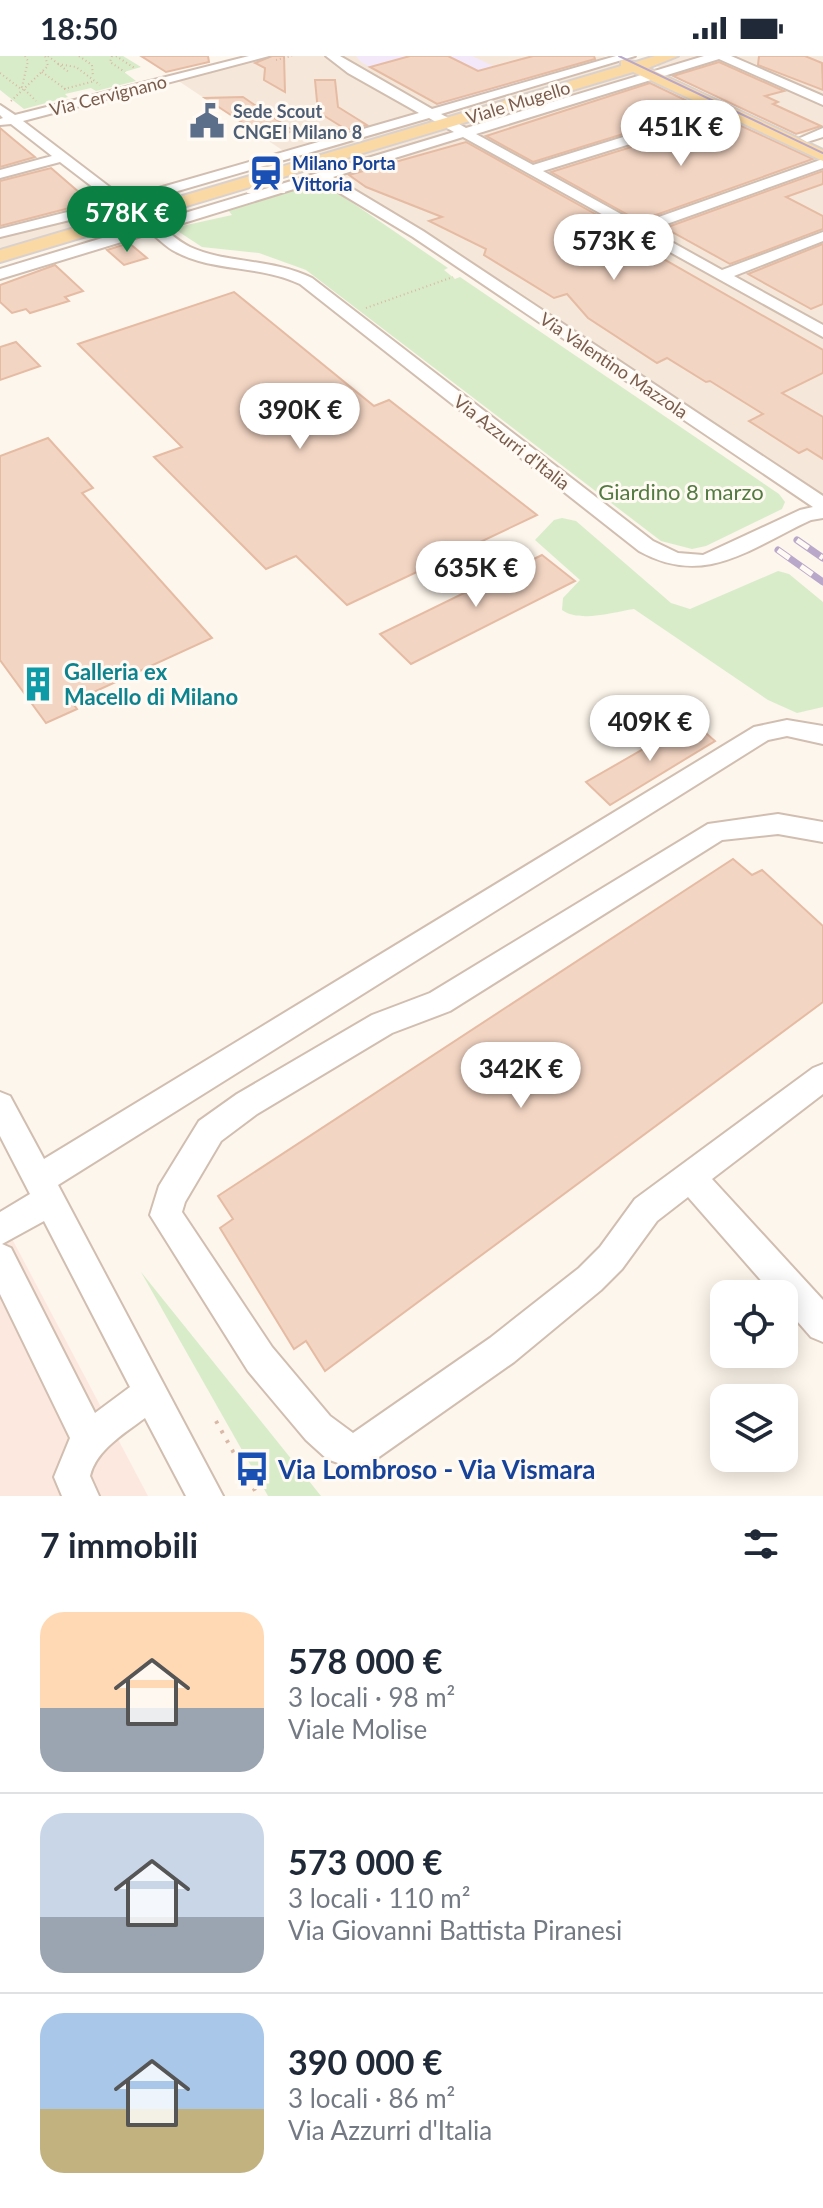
<!DOCTYPE html>
<html lang="it">
<head>
<meta charset="utf-8">
<style>
  body { margin:0; font-family:Lato,sans-serif; background:#f6f6f7; color:#1f2937; height:100vh; display:flex; flex-direction:column; font-size:30px; white-space:nowrap }
  * { box-sizing:border-box; margin:0 }
  p { font-size:26px; color:#747a83 }
  .icon { flex:none; width:44px; height:44px; fill:none; stroke:currentColor; stroke-width:2; stroke-linecap:round; stroke-linejoin:round }
  .map { position:relative; height:1440px; overflow:hidden }
  .details { display:flex; flex-direction:column; background:#fff; flex:1 }
  .details>* { flex:none }
  .buttons { position:absolute; left:710px; top:1224px; display:grid; gap:16px }
  .buttons a { display:grid; place-items:center; width:88px; height:88px; border-radius:16px; background:#fff; box-shadow:0 4px 20px #0003; font-size:40px }
  .price { position:absolute; translate:-50% -68px; padding:0 18px; border-radius:28px; background:#fff; color:#222; font-size:26px; line-height:52px; filter:drop-shadow(0 2px 4px #0008) }
  .price::after { content:''; position:absolute; left:50%; top:48px; width:24px; height:18px; margin-left:-12px; background:inherit; clip-path:polygon(0 0,100% 0,50% 100%) }
  .price.on { background:#0b8043; color:#fff }
  ul { padding:0; list-style:none }
  li { display:flex; align-items:center; gap:24px; height:200px; padding:0 40px }
  li+li { border-top:2px solid #e0e1e3 }
  li span { display:grid; place-items:center; flex:none; width:224px; height:160px; border-radius:24px; color:#555 }
  li>.icon { margin-inline-start:auto }
  span .icon { width:96px; height:96px; fill:#fffc; stroke-width:1 }
  li b { font-size:34px }
  h2 { display:flex; justify-content:space-between; align-items:center; height:96px; padding:0 40px; font-size:34px }
  .status { display:flex; justify-content:space-between; align-items:center; height:56px; padding:0 40px; background:#fff; direction:ltr }
  .status svg { height:22px; fill:currentColor }
  .map>svg:first-child { display:block }
</style>
</head>
<body>
<div class="status"><b>18:50</b><svg viewBox="0 0 49 12"><path d="M0 12V9h3v3zM5 12V6h3v6zM10 12V3h3v9zM15 12V0h3v12zM26 1h20v11H26zM47 4h2v5h-2z"/></svg></div>
<div class="map">
<svg width="823" height="1440" viewBox="0 0 823 1440">
  <rect width="100%" height="100%" fill="#fdf6ec"/>
  <g fill="#f5e8da">
    <path d="M265 0H604L823 105V445L359 137 282 94 177 24Z"/>
    <path d="M674 0H823V75L807 81 650 7Z"/>
    <path d="M0 73 92 150 123 162 0 199Z"/>
  </g>
  <path fill="#fde8e0" d="M0 1160 148 1440H0Z"/>
  <path fill="#f3e8fa" d="M356 0H472L525 25 439 49 361 6Z"/>
  <g fill="#d8ecc9">
    <path d="M0 0H123L141 11 124 16 136 25 96 35 91 32 65 38 68 41 24 53 0 34Z"/>
    <path d="M322 126 448 212 444 214 455 223 460 221 779 438 785 446 782 453 706 490 692 493 661 485 306 214 259 197 202 191 173 172 232 159 228 154Z"/>
    <path d="M562 462 576 465 671 547 690 553 778 515 789 518 823 546V651L797 657 768 644 634 553C613 556 580 567 562 554L563 542 580 524 535 484 554 464Z"/>
    <path d="M141 1216 321 1440H268Z"/>
  </g>
  <g fill="#f3d5c3" stroke="#e6bba3" stroke-width="2">
    <path d="M141 0H208L209 6 166 16Z"/>
    <path d="M272 0H284L285 36 264 24 265 12 255 7Z"/>
    <path d="M410 0H448L478 15 533 0H594L595 3 437 48 370 11Z"/>
    <path d="M759 0H805L822 7 823 34 758 9Z"/>
    <path d="M719 6 784 35 765 40 778 46 773 48 821 70 796 78 673 20Z"/>
    <path d="M315 24H335L338 51 367 69 347 74 318 56Z"/>
    <path d="M650 27 704 53 533 106 486 80Z"/>
    <path d="M243 41 265 56 294 75 267 82 266 67 249 71 205 42Z"/>
    <path d="M724 62 813 103 639 165 551 116Z"/>
    <path d="M0 72 13 83 35 101 0 111Z"/>
    <path d="M466 86 642 184 639 189 823 294V317L782 337 823 361V403L807 393 799 397 749 365 763 358 710 325 706 326 667 302 657 307 588 262 567 238 554 242 484 199 486 193 429 165 442 161 366 131 349 119Z"/>
    <path d="M51 112 88 144 81 149 0 170V125Z"/>
    <path d="M823 115V128L786 141 823 160V173L730 208 665 172Z"/>
    <path d="M129 187 147 202 124 209 107 194Z"/>
    <path d="M823 188V248L811 253 748 218Z"/>
    <path d="M55 209 83 235 65 241 69 245 30 257 26 253 12 257 0 246V229Z"/>
    <path d="M234 236 374 350 389 344 537 459 347 549 296 500 266 513 154 401 182 391 78 288Z"/>
    <path d="M16 286 40 310 0 324V291Z"/>
    <path d="M48 382 93 432 82 437 212 582 72 646 77 653 46 667 0 604V400Z"/>
    <path d="M542 499 575 525 411 608 380 578Z"/>
    <path d="M692 665 715 685 610 749 586 726Z"/>
    <path d="M733 803 752 819 762 814 823 870V946L325 1315 306 1285 294 1293 220 1172 233 1163 218 1140Z"/>
  </g>
  <g fill="none" stroke-linecap="round" stroke-linejoin="round">
    <g stroke="#d1beb0" stroke-width="4">
      <g id="minor">
        <path d="M249 0H269L23 65 124 142 419 57 348 17 326 0H340L432 53 616 0H635L441 58 466 72 704 0H731L823 40V49L719 3 476 78 533 109 720 51H730V57L543 115 639 168 823 103V112L650 174 722 214 823 176V185L734 220 823 269V281L463 81 333 121 423 175 823 440V462L811 464C750 492 705 532 639 495L300 228C261 209 213 216 176 196 167 192 159 183 151 177L0 223V213L142 170 119 152 0 181V173L111 145 60 106 0 122V114L52 100 11 68 0 69V63L3 62 0 59V49L15 59ZM429 62 454 76 155 166 133 148ZM320 125 413 181 813 451 800 454 703 499 678 497 653 485 312 222C270 202 227 208 190 191 181 187 172 179 164 173Z"/>
        <path d="M823 72V81L807 86 800 82Z"/>
        <path d="M787 664 823 670V688L787 680 768 684 58 1129 223 1440H186L145 1362C125 1377 96 1394 90 1420L99 1440H62L54 1421 70 1382 0 1238V1156L30 1138 0 1080V1036L10 1040 44 1103 754 671ZM44 1165 130 1331 95 1357 11 1192 2 1188Z"/>
        <path d="M778 758 823 766V786L778 778 722 784 450 955 392 977 257 1058 221 1085 185 1146 182 1156 272 1291 330 1360 353 1377 490 1282 579 1212 600 1191 635 1143 813 1012 823 1008V1038L712 1123 823 1244V1286L811 1281 784 1250V1238H773L688 1141 657 1165 622 1213 601 1234 514 1306 369 1408 357 1414 327 1403 306 1384 248 1315 150 1159 159 1130 199 1065 237 1038 372 959 430 937 708 768Z"/>
      </g>
    </g>
    <g stroke="#dad1cd" stroke-width="4">
      <path id="major" d="M655 0H678L648 12 823 94V105L633 16 0 206V194L621 10V4L636 6Z"/>
    </g>
    <g stroke="#d9b8a5" stroke-width="2" stroke-dasharray="1 3" stroke-linecap="butt">
      <path d="M25 0 28 5 22 31 36 45"/>
      <path d="M48 0 70 17"/>
      <path d="M79 0 92 9 93 21"/>
      <path d="M112 0 110 6 125 16"/>
      <path d="M116 0 136 13"/>
      <path d="M276 4 292 0"/>
      <path d="M58 8 76 11 100 29"/>
      <path d="M42 16 68 35"/>
      <path d="M0 17 21 33"/>
      <path d="M64 33 95 25"/>
      <path d="M11 45 48 10 45 0"/>
      <path d="M366 252 453 221"/>
    </g>
    <path stroke="#d9b8a5" stroke-width="4" stroke-dasharray="3 8" stroke-linecap="butt" d="M216 1365 258 1440"/>
    <use href="#minor" fill="#fff" fill-rule="evenodd"/>
    <use href="#major" fill="#fbd9a5" fill-rule="evenodd"/>
    <path stroke="#b9a8c9" stroke-width="2" d="M619 0 823 97"/>
    <g stroke="#b9a8c9" stroke-width="7">
      <g id="rail">
        <path d="M797 484 823 502"/>
        <path d="M778 494 823 526"/>
      </g>
    </g>
    <use href="#rail" stroke="#fffaf3" stroke-width="5" stroke-dasharray="14" stroke-linecap="butt"/>
  </g>
  <defs>
    <g id="civic-bare" transform="scale(2.76)"><path d="M-.6-6.5H3V-4.5H.6V-3L4-1V1h2V6H-6V1h2V-1L-.6-3ZM-1.2 2.5V6h2.4V2.5Z" fill="#5c6f8a" stroke="#fffaf3" stroke-width="2.5" paint-order="stroke"/></g>
    <g id="station-bare" transform="scale(2.76)"><path d="M-3-6H3Q5-6 5-4V2Q5 4 3 4L4.5 6H3L1.5 4h-3L-3 6H-4.5L-3 4Q-5 4-5 2V-4Q-5-6-3-6ZM-3.5-4v3h7v-3ZM-3.5 1v1.5H-2V1ZM2 1v1.5H3.5V1Z" fill="#1a4fb4" stroke="#fffaf3" stroke-width="2.5" paint-order="stroke"/></g>
    <g id="building-bare" transform="scale(2.76)"><path d="M-4-6H4V6H1V3H-1V6H-4ZM-2.5-4.3h1.7v1.8h-1.7ZM.8-4.3h1.7v1.8H.8ZM-2.5-1h1.7V.8h-1.7ZM.8-1h1.7V.8H.8Z" fill="#0f9aa8" stroke="#fffaf3" stroke-width="2.5" paint-order="stroke"/></g>
    <g id="bus-bare" transform="scale(2.76)"><path d="M-5-6H5V4H4V6H2V4H-2V6H-4V4H-5ZM-3.5-4V0h7V-4ZM-3.5 1.2v1.5H-2V1.2ZM2 1.2v1.5H3.5V1.2Z" fill="#1a4fb4" stroke="#fffaf3" stroke-width="2.5" paint-order="stroke"/></g>
  </defs>
  <g fill-rule="evenodd">
    <use href="#civic-bare" x="207" y="65"/>
    <use href="#station-bare" x="266" y="117"/>
    <use href="#building-bare" x="38" y="628"/>
    <use href="#bus-bare" x="252" y="1413"/>
  </g>
  <g text-anchor="middle" dominant-baseline="central" stroke-width="6" stroke-linejoin="round" paint-order="stroke">
    <g font-size="18" fill="#7a5c4d" stroke="#fffaf3">
      <text transform="translate(108 39) rotate(-14)">Via Cervignano</text>
      <text transform="translate(518 46) rotate(-17)">Viale Mugello</text>
      <text transform="translate(614 309) rotate(34)">Via Valentino Mazzola</text>
      <text transform="translate(512 386) rotate(38)">Via Azzurri d'Italia</text>
    </g>
    <g font-size="18" font-weight="bold" fill="#4e5e75" stroke="#fffaf3" text-anchor="start">
      <text x="233" y="55">Sede Scout<tspan x="233" dy="21">CNGEI Milano 8</tspan></text>
    </g>
    <g font-size="18" font-weight="bold" fill="#164399" stroke="#fffaf3" text-anchor="start">
      <text x="292" y="107">Milano Porta<tspan x="292" dy="21">Vittoria</tspan></text>
    </g>
    <g font-size="22" fill="#537a41" stroke="#fffaf3">
      <text x="681" y="435">Giardino 8 marzo</text>
    </g>
    <g font-size="22" font-weight="bold" fill="#0d838f" stroke="#fffaf3" text-anchor="start">
      <text x="64" y="615">Galleria ex<tspan x="64" dy="25">Macello di Milano</tspan></text>
    </g>
    <g font-size="26" font-weight="bold" fill="#164399" stroke="#fffaf3" text-anchor="start">
      <text x="278" y="1413">Via Lombroso - Via Vismara</text>
    </g>
  </g>
</svg>
<div class="buttons">
<a><svg class="icon" aria-label="locate" viewBox="0 0 24 24"><circle cx="12" cy="12" r="6"/><path d="M12 2v4M12 18v4M2 12h4M18 12h4"/></svg></a>
<a><svg class="icon" aria-label="layers" viewBox="0 0 24 24"><path d="M12 4l9 5-9 5-9-5zM3 14l9 5 9-5"/></svg></a>
</div>
<b class="price" style="left:681px;top:112px">451K €</b>
<b class="price on" style="left:127px;top:198px">578K €</b>
<b class="price" style="left:614px;top:226px">573K €</b>
<b class="price" style="left:300px;top:395px">390K €</b>
<b class="price" style="left:476px;top:553px">635K €</b>
<b class="price" style="left:650px;top:707px">409K €</b>
<b class="price" style="left:521px;top:1054px">342K €</b>
</div>
<section class="details">
<h2>7 immobili<svg class="icon" aria-label="filters" viewBox="0 0 24 24"><path d="M4 7h16M4 17h16"/><circle cx="9" cy="7" r="2"/><circle cx="15" cy="17" r="2"/></svg></h2>
<ul>
<li><span style="background:linear-gradient(#ffd9b3 60%,#9aa5b1 0)"><svg class="icon" aria-label="home" viewBox="0 0 24 24"><path d="M3 11l9-7 9 7M6 9v11h12V9"/></svg></span><div><b>578 000 €</b><p>3 locali · 98 m²</p><p>Viale Molise</p></div></li>
<li><span style="background:linear-gradient(#c9d6e8 65%,#9aa5b1 0)"><svg class="icon" aria-label="home" viewBox="0 0 24 24"><path d="M3 11l9-7 9 7M6 9v11h12V9"/></svg></span><div><b>573 000 €</b><p>3 locali · 110 m²</p><p>Via Giovanni Battista Piranesi</p></div></li>
<li><span style="background:linear-gradient(#a9c7e8 60%,#c2b280 0)"><svg class="icon" aria-label="home" viewBox="0 0 24 24"><path d="M3 11l9-7 9 7M6 9v11h12V9"/></svg></span><div><b>390 000 €</b><p>3 locali · 86 m²</p><p>Via Azzurri d'Italia</p></div></li>
</ul>
</section>
</body>
</html>
